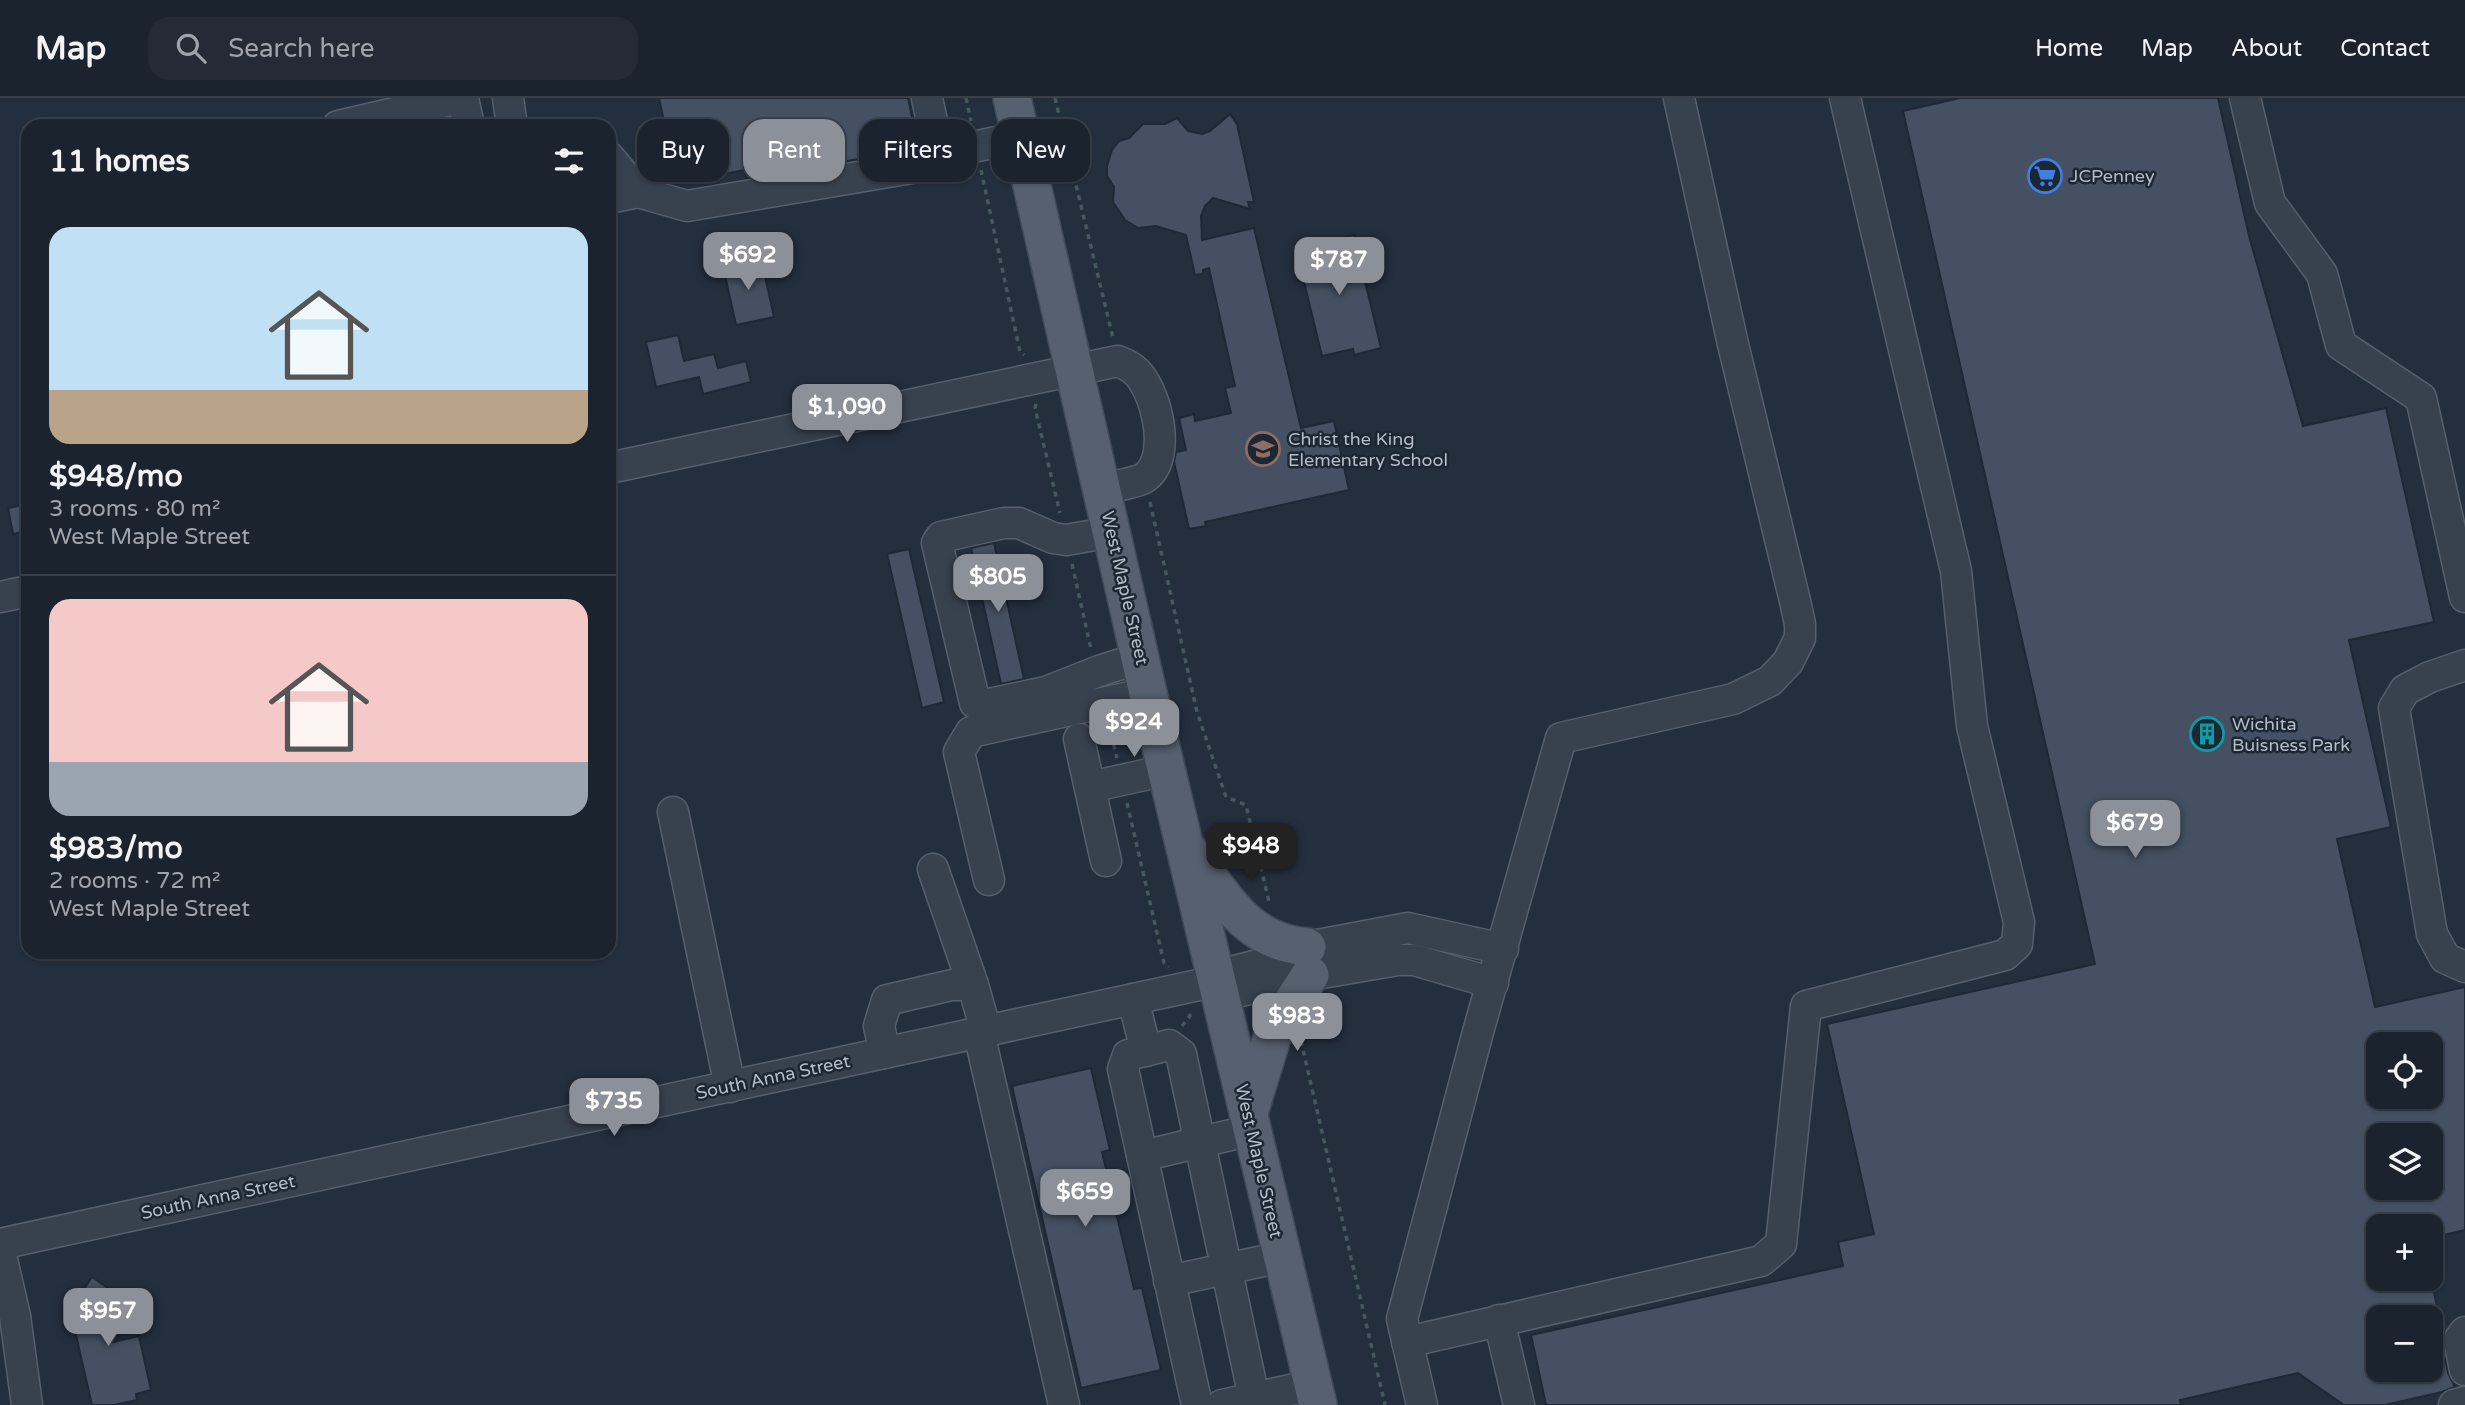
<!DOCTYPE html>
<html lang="en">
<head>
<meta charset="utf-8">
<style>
  body { margin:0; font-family:"Varela Round",sans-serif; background:#242b36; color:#f1f3f6; height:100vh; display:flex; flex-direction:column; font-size:26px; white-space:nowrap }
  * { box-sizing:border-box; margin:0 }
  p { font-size:23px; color:#a0a4aa }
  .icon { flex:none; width:38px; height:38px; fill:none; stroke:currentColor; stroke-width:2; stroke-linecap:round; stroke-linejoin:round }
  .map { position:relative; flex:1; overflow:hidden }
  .drawer { position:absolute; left:21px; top:21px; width:595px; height:840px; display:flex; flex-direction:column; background:#1b232e; border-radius:21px; box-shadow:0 2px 5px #0004,0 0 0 2px #39404a }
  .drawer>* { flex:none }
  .hud { position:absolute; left:637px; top:21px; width:665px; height:63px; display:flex; gap:14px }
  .controls { position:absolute; left:2366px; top:934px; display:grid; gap:14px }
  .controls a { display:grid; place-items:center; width:77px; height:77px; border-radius:14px; background:#1b232e; box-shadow:0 2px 5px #0004,0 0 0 2px #39404a; font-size:35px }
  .price { position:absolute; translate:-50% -60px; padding:0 16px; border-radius:14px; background:#8c9099; color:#fff; font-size:23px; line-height:46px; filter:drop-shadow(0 2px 4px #0008) }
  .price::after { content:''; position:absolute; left:50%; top:42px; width:21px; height:16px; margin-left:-10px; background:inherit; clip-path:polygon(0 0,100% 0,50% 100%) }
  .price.current { background:#222; color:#fff }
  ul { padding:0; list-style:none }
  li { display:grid; align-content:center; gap:14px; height:371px; padding:0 28px }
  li+li { border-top:2px solid #39404a }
  li span { display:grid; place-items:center; height:217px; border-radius:21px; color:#555 }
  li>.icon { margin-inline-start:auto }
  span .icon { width:126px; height:126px; fill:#fffc; stroke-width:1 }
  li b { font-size:30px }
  h2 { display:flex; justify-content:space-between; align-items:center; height:84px; padding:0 28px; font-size:30px }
  .tag { padding:0 24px; border-radius:21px; background:#1b232e; box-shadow:0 2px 5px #0004,0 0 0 2px #39404a; font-size:24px; line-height:63px }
  .tag.current { background:#8c9099; color:#fff }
  header { display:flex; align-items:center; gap:42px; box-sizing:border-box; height:98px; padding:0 35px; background:#1b232e; border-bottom:2px solid #39404a }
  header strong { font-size:33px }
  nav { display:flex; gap:38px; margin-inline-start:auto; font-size:24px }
  .search { width:490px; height:63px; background:#242b36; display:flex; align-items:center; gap:18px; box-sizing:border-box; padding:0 24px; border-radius:21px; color:#a0a4aa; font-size:26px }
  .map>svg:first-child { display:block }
</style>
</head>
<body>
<header>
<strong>Map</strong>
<div class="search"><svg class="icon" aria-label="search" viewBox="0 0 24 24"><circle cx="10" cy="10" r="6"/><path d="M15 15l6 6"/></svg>Search here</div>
<nav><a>Home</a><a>Map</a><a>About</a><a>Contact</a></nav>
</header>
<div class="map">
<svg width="2465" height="1307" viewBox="0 0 2465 1307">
  <rect width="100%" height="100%" fill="#242f3e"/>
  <g fill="#455162" stroke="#1f2835" stroke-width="2" fill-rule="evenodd">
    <path d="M659 0H908L918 47 906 53 746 80 744 72 677 86Z"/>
    <path d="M1960 0H2218L2249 138 2303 328 2386 310 2434 524 2349 542 2391 729 2337 741 2375 909 2465 889V1132L2431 1140V1129H2378V1181H2431L2443 1235 2442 1245 2448 1275 2455 1289 2442 1294 2385 1307H2344L2298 1275 2180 1302 2181 1307H1546L1531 1237 1843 1168 1838 1144 1874 1136 1827 926 2095 866 1903 13ZM2378 947H2431V999H2378ZM2378 1038H2431V1090H2378ZM2378 1220H2431V1272H2378Z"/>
    <path d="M1230 16 1237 26 1254 104H1248L1250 111 1213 100 1205 108 1201 118 1202 142 1254 130 1301 330 1334 323 1349 392 1205 424 1206 428 1189 431 1174 364 1176 354 1186 352 1179 320 1194 316 1195 323 1231 315 1225 290 1235 288 1209 170 1203 172V176L1195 177 1186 137 1156 128 1138 130 1125 122 1113 104 1114 89 1107 78V68L1112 52 1119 43 1129 40 1143 26H1165L1177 20 1188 33 1202 36 1210 33Z"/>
    <path d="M1354 137 1381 250 1354 257 1353 251 1322 258 1296 151Z"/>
    <path d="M761 160 774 219 736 227 723 168Z"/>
    <path d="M678 237 684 263 714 256 718 270 746 263 751 284 703 296 699 279 656 289 646 244Z"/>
    <path d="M28 406V433L13 436 8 410Z"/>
    <path d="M994 445 1024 581 1001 586 971 450Z"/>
    <path d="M909 451 944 604 922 610 887 456Z"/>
    <path d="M1091 970 1110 1052 1102 1054 1134 1191 1142 1190 1161 1272 1081 1290 1012 988Z"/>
    <path d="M92 1179 126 1203 116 1218 126 1224 114 1244 139 1238 151 1292 136 1296 137 1302 114 1307H92L70 1211Z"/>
  </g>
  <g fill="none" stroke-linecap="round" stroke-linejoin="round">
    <g stroke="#565f6c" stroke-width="33">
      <g id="minor">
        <path d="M463 0 469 28"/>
        <path d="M508 0 512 28"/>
        <path d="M927 0 939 56 1021 39"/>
        <path d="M2245 0 2270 105 2322 176 2341 247 2421 300 2465 499"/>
        <path d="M338 28 459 0"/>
        <path d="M609 59 638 94 687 108 912 70 939 56"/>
        <path d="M609 100 638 94"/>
        <path d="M609 370 1118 263C1123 265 1129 268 1133 271 1156 288 1174 361 1144 380 1136 385 1113 388 1102 391"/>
        <path d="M1112 434 1066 442 1053 440 1019 425H1004L941 439 937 445 975 605 980 608 1046 594 1099 573 1140 560"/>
        <path d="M0 499 28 493"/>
        <path d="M2465 567 2430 579 2405 592 2394 610 2432 836 2445 860 2465 869"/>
        <path d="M1079 641 1106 763"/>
        <path d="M1090 689 1167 672"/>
        <path d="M673 714 730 989"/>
        <path d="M933 771 973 887"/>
        <path d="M989 782 959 654 971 634 1148 595"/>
        <path d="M1215 878 1289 859 1307 849 1408 830 1503 851"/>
        <path d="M1220 898 1310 877 1398 862H1414L1493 885"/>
        <path d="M1133 901 1146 953"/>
        <path d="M979 935 1064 1307"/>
        <path d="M885 955 879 928 887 902 952 887H973L986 933"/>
        <path d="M1142 1058 1252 1032"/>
        <path d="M0 1146 1217 883"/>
        <path d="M0 1153 15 1218 27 1307"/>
        <path d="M1169 1183 1282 1159"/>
        <path d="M1499 1222 1519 1307"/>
        <path d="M2465 1234 2459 1242 2465 1272"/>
        <path d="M1407 1244 1761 1163 1781 1146 1806 908 2005 857 2017 846 2019 824 1972 628 1956 473 1845 0"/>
        <path d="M1197 1307 1123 971 1128 957 1169 947 1181 956 1254 1300"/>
        <path d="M1222 1307 1313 1287"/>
        <path d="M1422 1307 1402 1221 1478 934 1561 640 1733 601 1770 583 1788 564 1800 540V526L1795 503 1732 242 1679 0"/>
        <path d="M2454 1307 2465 1304"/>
      </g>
    </g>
    <g stroke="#414a57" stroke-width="40">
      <g id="major">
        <path d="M1012 0 1148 595 1318 1307"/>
        <path d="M1191 755C1226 800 1245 843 1307 849"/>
        <path d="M1249 1015 1274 933 1310 877"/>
      </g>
    </g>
    <g stroke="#44595c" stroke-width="3.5" stroke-dasharray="5 5" stroke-linecap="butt">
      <path d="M966 0 971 23"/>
      <path d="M1055 0 1113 240"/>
      <path d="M981 72 1020 254 1024 257"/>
      <path d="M1036 306 1035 310 1060 415"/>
      <path d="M1150 404 1197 614 1226 699 1246 707 1269 804"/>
      <path d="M1072 466 1091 551"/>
      <path d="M1109 627 1117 660"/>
      <path d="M1127 705 1164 865 1169 869"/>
      <path d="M1182 928 1190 918 1188 913"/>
      <path d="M1301 943 1385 1307"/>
    </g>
    <use href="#minor" stroke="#38414e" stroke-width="30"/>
    <use href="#major" stroke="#56606e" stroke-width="37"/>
  </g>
  <defs>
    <g id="supermarket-ring" transform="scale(1.75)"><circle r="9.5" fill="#1d2633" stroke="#3f7fe0" stroke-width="1.5"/><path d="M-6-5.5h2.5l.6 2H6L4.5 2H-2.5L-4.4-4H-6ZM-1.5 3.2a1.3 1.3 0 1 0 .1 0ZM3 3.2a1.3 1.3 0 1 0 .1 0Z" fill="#3f7fe0"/></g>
    <g id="school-ring" transform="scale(1.75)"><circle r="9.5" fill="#1d2633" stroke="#8d6e63" stroke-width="1.5"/><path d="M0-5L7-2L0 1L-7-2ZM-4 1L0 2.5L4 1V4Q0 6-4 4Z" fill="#8d6e63"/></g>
    <g id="building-ring" transform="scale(1.75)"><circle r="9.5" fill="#1d2633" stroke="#0f9aa8" stroke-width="1.5"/><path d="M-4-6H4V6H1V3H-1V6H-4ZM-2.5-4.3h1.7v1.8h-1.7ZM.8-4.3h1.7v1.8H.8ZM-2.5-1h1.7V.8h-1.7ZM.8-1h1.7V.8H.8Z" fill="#0f9aa8"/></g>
  </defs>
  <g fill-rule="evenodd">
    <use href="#supermarket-ring" x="2045" y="78"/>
    <use href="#school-ring" x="1263" y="351"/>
    <use href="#building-ring" x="2207" y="636"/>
  </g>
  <g text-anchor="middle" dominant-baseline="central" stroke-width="5" stroke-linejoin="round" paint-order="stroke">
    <g font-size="18" fill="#b4bcc9" stroke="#1d2633" text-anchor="start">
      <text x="2070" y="78">JCPenney</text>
      <text x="1288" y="341">Christ the King<tspan x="1288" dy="21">Elementary School</tspan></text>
      <text x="2232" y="626">Wichita<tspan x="2232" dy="21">Buisness Park</tspan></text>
    </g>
    <g font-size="18" fill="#b4bcc9" stroke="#1d2633">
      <text transform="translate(1125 490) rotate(77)">West Maple Street</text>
      <text transform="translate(773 979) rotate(-12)">South Anna Street</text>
      <text transform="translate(1259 1063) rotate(77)">West Maple Street</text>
      <text transform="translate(218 1099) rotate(-12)">South Anna Street</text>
    </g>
  </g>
</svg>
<div class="controls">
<a><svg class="icon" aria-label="locate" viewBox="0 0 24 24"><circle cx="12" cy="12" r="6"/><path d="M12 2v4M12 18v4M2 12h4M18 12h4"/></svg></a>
<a><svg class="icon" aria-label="layers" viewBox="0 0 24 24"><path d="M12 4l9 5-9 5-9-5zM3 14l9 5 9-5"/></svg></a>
<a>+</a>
<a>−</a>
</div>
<b class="price" style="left:748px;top:194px">$692</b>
<b class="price" style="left:1339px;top:199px">$787</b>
<b class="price" style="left:847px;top:346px">$1,090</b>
<b class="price" style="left:998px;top:516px">$805</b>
<b class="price" style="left:1134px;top:661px">$924</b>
<b class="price" style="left:2135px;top:762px">$679</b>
<b class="price current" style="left:1251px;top:785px">$948</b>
<b class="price" style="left:1297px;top:955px">$983</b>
<b class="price" style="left:614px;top:1040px">$735</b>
<b class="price" style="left:1085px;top:1131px">$659</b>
<b class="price" style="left:108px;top:1250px">$957</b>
<div class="hud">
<a class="tag">Buy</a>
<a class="tag current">Rent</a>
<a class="tag">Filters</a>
<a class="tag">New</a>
</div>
<section class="drawer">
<h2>11 homes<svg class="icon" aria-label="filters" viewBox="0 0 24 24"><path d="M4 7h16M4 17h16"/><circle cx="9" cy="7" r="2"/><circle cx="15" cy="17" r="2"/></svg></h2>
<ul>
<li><span style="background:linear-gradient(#bfe0f5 75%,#b9a48a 0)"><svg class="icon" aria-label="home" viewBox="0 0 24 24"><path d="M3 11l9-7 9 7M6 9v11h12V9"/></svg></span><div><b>$948/mo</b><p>3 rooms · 80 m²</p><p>West Maple Street</p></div></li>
<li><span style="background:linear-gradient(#f6c9c9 75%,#9aa5b1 0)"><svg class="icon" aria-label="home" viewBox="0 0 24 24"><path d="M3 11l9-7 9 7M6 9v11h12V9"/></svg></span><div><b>$983/mo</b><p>2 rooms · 72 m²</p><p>West Maple Street</p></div></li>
</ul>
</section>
</div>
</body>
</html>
